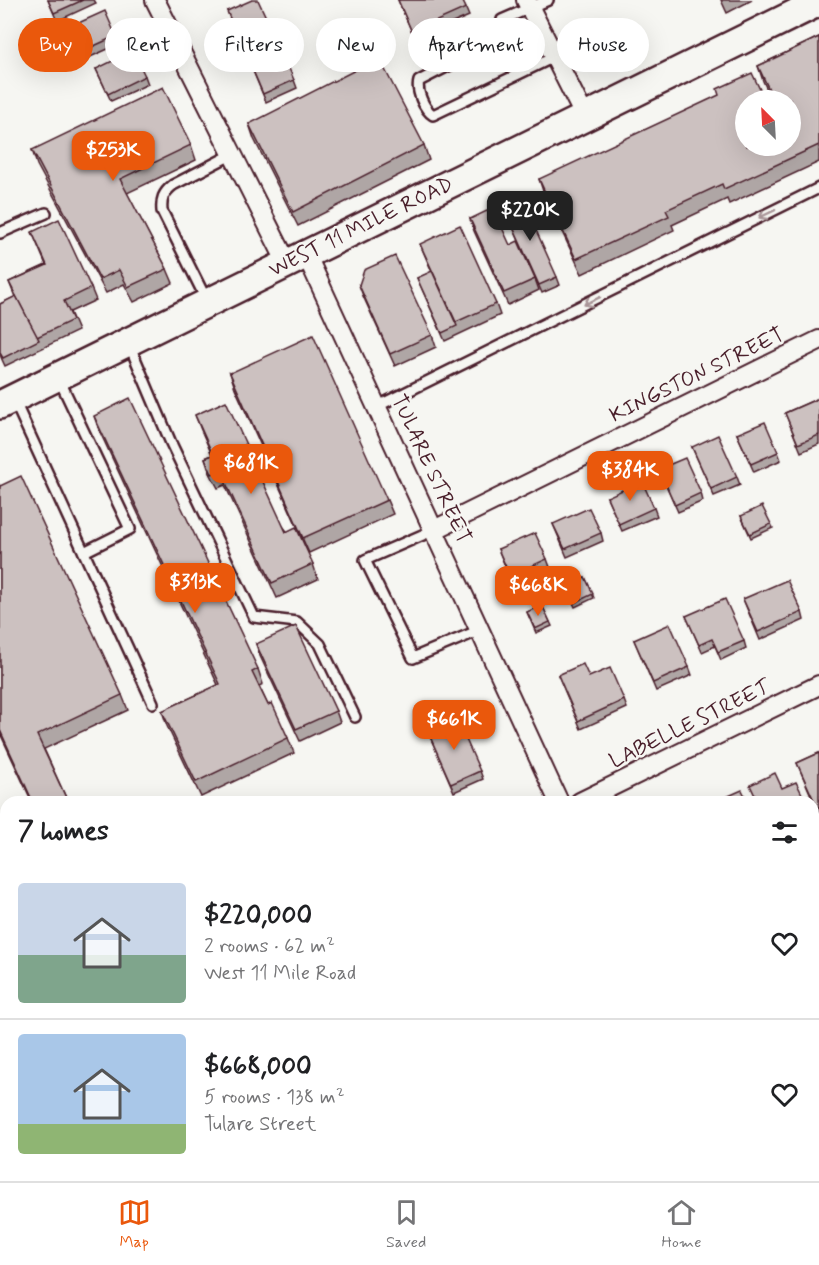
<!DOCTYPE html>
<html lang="en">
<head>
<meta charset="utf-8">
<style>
  body { margin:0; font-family:Mynerve,sans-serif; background:#f2f2f2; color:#202124; height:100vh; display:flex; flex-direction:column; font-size:22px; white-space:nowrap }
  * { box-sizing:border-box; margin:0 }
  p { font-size:20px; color:#757577 }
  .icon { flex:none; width:33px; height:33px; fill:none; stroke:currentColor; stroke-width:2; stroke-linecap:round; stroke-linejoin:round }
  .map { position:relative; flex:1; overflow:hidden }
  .panel { position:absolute; left:0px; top:796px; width:819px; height:386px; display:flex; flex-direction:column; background:#fff; border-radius:18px 18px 0 0; box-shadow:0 6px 24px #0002 }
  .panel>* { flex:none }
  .guide { position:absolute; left:18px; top:18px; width:783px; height:54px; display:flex; gap:12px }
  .needle { width:39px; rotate:336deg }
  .buttons { position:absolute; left:735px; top:90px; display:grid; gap:12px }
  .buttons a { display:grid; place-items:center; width:66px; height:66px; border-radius:50%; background:#fff; box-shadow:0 6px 24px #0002; font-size:30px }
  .price { position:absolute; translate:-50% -51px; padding:0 14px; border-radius:12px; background:#ea580c; color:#fff; font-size:20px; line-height:39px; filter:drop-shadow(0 2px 3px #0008) }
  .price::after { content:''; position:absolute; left:50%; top:36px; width:18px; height:14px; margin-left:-9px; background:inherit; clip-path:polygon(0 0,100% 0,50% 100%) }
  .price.on { background:#222; color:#fff }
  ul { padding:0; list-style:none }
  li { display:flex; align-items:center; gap:18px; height:150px; padding:0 18px }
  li+li { border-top:2px solid #e0e0e0 }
  li span { display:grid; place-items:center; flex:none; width:168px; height:120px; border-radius:6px; color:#555 }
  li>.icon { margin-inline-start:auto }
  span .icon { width:72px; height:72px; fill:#fffc; stroke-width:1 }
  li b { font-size:26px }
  h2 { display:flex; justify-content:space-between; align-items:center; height:72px; padding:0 18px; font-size:26px }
  .chip { padding:0 21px; border-radius:27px; background:#fff; box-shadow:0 6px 24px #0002; font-size:21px; line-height:54px }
  .chip.on { background:#ea580c; color:#fff }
  .menu { display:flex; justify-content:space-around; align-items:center; height:84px; border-top:2px solid #e0e0e0; background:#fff; font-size:16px; color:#757577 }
  .menu a { display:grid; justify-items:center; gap:3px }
  .menu .on { color:#ea580c }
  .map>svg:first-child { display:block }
</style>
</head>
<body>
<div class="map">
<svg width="819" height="1181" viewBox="0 0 819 1181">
  <rect width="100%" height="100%" fill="#f6f6f2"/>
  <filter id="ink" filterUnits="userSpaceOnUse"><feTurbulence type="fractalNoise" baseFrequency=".0167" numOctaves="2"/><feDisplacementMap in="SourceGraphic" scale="12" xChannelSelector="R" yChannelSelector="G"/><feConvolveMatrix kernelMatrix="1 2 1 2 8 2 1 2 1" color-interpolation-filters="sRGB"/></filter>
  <g filter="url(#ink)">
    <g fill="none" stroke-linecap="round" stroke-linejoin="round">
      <g stroke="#4a1f2b" stroke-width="14">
        <g id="lane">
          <path d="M548 0 502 20 499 40 419 81C416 91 424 109 433 115L554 57"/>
          <path d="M499 40 517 74"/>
          <path d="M0 233 46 213"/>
          <path d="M207 301 162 211C161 199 163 193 173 185L233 154"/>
          <path d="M129 344 171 443 254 617 297 622 320 644 355 717"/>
          <path d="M59 379 130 529 84 552"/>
          <path d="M14 400 153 703"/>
          <path d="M378 406 819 188"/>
          <path d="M434 530 365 560 413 658 480 630"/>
          <path d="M0 845 6 858"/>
          <path d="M0 975 6 972"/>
        </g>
      </g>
      <g stroke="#4a1f2b" stroke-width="22">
        <g id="street">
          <path d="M155 0 287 263"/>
          <path d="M526 0 585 117"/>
          <path d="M306 254 559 802"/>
          <path d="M434 530 819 340"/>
          <path d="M580 802 819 685"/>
          <path d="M813 1035 819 1033"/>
          <path d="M729 1176 731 1181"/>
          <path d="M509 1181 520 1176"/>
        </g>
      </g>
      <g stroke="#4a1f2b" stroke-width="32">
        <path id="secondary" d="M0 405 819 2"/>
      </g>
      <use href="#lane" stroke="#f6f6f2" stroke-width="9"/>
      <use href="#street" stroke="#f6f6f2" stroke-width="18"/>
      <use href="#secondary" stroke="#f6f6f2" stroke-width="27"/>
    </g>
    <g fill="#afa6a5" stroke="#4a1f2b" stroke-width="1.5">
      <path d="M48 0H94L96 3 57 21Z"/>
      <path d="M398 0H462L469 16 415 39Z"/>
      <path d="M721 0H752L727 13Z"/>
      <path d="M227 11 270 26 273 34 242 48Z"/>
      <path d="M63 30 116 36 119 44 77 63Z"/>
      <path d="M819 37V162L729 204 727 199 672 225 674 230 582 274 544 194 539 179 746 146 790 100H772L763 81 758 66Z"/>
      <path d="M245 52 294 80 297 88 266 102Z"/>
      <path d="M96 69 145 76 148 84 111 101Z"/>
      <path d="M249 124 424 145 429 160 298 226 254 139Z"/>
      <path d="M191 145 196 160 127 193 167 269 173 283 134 302 124 284 106 293 37 165 32 150Z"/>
      <path d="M504 207 557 277 560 285 542 293Z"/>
      <path d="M470 219 510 245 535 279 539 290 508 305 474 231Z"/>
      <path d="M32 232 91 288 96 300 70 312 78 331 5 366 0 355V304L15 297 9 282 46 265Z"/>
      <path d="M420 244 496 304 500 315 445 341 417 278 432 272Z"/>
      <path d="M359 285 432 335 436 347 395 366 363 296Z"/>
      <path d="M230 373 387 500 393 514 309 553 235 388Z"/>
      <path d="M819 398V444L801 452 785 413Z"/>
      <path d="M195 415 313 564 318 579 277 598 225 485 218 488 210 473 205 458 212 455 201 430Z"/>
      <path d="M94 416 258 669 263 684 259 686 268 705 288 738 294 753 201 797 167 726 162 711 218 685 99 430Z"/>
      <path d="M737 434 778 452 781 460 754 472Z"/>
      <path d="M692 447 737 477 740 485 714 496Z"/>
      <path d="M659 469 701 493 703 501 678 512Z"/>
      <path d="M0 486 122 695 128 710 44 749 68 802H32L0 733Z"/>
      <path d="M607 497 654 508 657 516 622 531Z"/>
      <path d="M741 516 771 524 773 528 751 538Z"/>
      <path d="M553 524 601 533 603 541 567 557Z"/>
      <path d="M498 549 547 559 550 567 512 583Z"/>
      <path d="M585 577 594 598 575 607 567 590Z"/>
      <path d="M743 599 802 612 804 620 760 640Z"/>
      <path d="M542 605 552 626 536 633 527 612Z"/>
      <path d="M686 616 744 641 746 648 721 660 715 646 702 652Z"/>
      <path d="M634 640 689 667 692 675 656 691Z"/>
      <path d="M256 644 336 711 340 722 300 741 260 656Z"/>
      <path d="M558 675 589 677 624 700 627 708 581 729Z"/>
      <path d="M428 732 480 771 483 779 454 792Z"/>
      <path d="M819 753V814L797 763Z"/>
      <path d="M813 953 819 967V972L813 975Z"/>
      <path d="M6 1030V1072L0 1059V1033Z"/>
      <path d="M813 1076 819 1079V1125L813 1128Z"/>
      <path d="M54 1176H65L56 1180Z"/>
      <path d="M330 1176H380L381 1179 377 1181H333Z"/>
      <path d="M780 1176H788L782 1179Z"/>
    </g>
    <g fill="#ccc1c0" stroke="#4a1f2b" stroke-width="1.5">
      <path d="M48 0H83L54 13Z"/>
      <path d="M252 0H258L270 26 239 40 227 11Z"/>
      <path d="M398 0H462L466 8 412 32Z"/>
      <path d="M105 11 116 36 74 55 63 30Z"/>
      <path d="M819 37V145L724 189 722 184 666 210 669 216 576 259 539 179 719 95 717 89 752 73 765 100H746V146H790V100H774L758 66Z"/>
      <path d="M276 38 294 80 263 94 245 52Z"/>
      <path d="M133 51 145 76 108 94 96 69Z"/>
      <path d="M379 58 424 145 293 212 249 124Z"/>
      <path d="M163 87 191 145 120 179 167 269 128 287 119 270 100 279 32 150Z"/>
      <path d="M522 199 557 277 539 285 504 207Z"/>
      <path d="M493 208 510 245 518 241 535 279 504 293 470 219Z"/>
      <path d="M59 219 91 288 64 301 73 320 37 337 9 282 47 265 32 232Z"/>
      <path d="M460 225 496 304 456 322 420 244Z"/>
      <path d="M395 256 432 335 390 354 359 285 364 270Z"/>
      <path d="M432 271 457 326 442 333 417 278Z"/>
      <path d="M16 296 39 340 3 358 0 353V304Z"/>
      <path d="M313 335 387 500 303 538 230 373Z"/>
      <path d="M130 398 258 669 252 672 268 705 272 703 288 738 196 782 162 711 220 684 94 416Z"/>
      <path d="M819 398V435L798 444 785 413Z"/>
      <path d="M226 401 286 532 296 527 313 564 272 583 220 470 212 474 205 458 213 455 195 415Z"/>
      <path d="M765 422 778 452 751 464 737 434Z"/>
      <path d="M718 435 737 477 711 489 692 447Z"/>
      <path d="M685 458 701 493 675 505 659 469Z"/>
      <path d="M21 476 122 695 37 735 67 800 61 802H33L0 730V486Z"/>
      <path d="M642 481 654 508 619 524 607 497Z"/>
      <path d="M762 506 771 524 750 534 741 516Z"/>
      <path d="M589 508 601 533 565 549 553 524Z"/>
      <path d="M535 533 547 559 510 576 498 549Z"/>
      <path d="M585 577 593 594 574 603 566 586Z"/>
      <path d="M787 580 802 612 758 632 743 599Z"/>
      <path d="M725 599 744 641 718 652 712 639 699 645 686 616Z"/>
      <path d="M542 605 550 622 535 629 527 612Z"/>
      <path d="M670 624 689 667 653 683 634 640Z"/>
      <path d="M296 626 336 711 296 729 256 644Z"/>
      <path d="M583 664 589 677 610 668 624 700 578 721 558 675Z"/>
      <path d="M457 719 480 771 451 784 428 732Z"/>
      <path d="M819 753V807H817L797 763Z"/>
      <path d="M775 773 782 788 796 782 806 802H758L750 785Z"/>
      <path d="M742 790 748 802H715Z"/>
      <path d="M819 921V938L813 925V923Z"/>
      <path d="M813 953 818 964 813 966Z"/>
      <path d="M6 1030V1069L0 1056V1033Z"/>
      <path d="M817 1074 819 1079V1116L813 1119V1076Z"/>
      <path d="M0 1129 6 1142V1176H22L23 1179 19 1181H0Z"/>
      <path d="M287 1176H316L318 1181H282L288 1178Z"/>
      <path d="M331 1176H368L358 1181H334Z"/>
      <path d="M643 1176H677L679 1181H645Z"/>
    </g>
    <defs><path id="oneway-shaft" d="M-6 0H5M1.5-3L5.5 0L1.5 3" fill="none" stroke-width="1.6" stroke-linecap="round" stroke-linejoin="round" transform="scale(1.5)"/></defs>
    <g stroke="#a99598">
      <use href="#oneway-shaft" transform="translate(767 214) rotate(154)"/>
      <use href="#oneway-shaft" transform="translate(592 301) rotate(154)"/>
    </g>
  </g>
  <g text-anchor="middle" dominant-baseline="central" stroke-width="5" stroke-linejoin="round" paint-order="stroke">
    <g font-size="21" fill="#4a1f2b" stroke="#f6f6f2">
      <text transform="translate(361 227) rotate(-26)">WEST 11 MILE ROAD</text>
      <text transform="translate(697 375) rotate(-26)">KINGSTON STREET</text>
      <text transform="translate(431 469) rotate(65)">TULARE STREET</text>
      <text transform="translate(690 724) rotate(-26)">LABELLE STREET</text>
    </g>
  </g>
</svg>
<div class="buttons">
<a><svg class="needle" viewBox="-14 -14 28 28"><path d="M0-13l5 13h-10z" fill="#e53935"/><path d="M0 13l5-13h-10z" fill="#757577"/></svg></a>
</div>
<b class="price" style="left:113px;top:182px">$253K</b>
<b class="price on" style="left:530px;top:242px">$220K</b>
<b class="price" style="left:251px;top:495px">$681K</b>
<b class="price" style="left:630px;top:502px">$384K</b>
<b class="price" style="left:195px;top:614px">$313K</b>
<b class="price" style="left:538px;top:617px">$668K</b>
<b class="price" style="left:454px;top:751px">$661K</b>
<div class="guide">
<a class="chip on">Buy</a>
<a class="chip">Rent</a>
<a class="chip">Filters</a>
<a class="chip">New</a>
<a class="chip">Apartment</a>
<a class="chip">House</a>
</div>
<section class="panel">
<h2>7 homes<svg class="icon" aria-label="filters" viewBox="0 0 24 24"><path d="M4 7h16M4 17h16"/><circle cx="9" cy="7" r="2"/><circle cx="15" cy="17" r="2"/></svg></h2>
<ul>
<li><span style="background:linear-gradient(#c9d6e8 60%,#7fa58c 0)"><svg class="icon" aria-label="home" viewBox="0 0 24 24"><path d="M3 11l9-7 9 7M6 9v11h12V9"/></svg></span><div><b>$220,000</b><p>2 rooms · 62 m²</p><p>West 11 Mile Road</p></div><svg class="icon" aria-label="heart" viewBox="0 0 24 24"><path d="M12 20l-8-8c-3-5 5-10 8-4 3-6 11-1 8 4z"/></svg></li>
<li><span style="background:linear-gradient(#a9c7e8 75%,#8fb573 0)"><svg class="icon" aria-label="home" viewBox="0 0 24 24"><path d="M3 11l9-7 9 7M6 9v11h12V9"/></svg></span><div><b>$668,000</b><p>5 rooms · 138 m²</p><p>Tulare Street</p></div><svg class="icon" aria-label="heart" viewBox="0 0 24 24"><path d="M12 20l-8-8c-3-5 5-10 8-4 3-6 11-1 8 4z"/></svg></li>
</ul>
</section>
</div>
<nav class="menu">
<a class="on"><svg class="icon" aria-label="map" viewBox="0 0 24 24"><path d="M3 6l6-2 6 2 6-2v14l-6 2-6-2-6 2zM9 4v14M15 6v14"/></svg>Map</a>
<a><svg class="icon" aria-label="saved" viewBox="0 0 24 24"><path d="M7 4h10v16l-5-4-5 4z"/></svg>Saved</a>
<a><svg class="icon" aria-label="home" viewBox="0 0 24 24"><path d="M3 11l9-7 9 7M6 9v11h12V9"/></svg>Home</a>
</nav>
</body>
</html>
